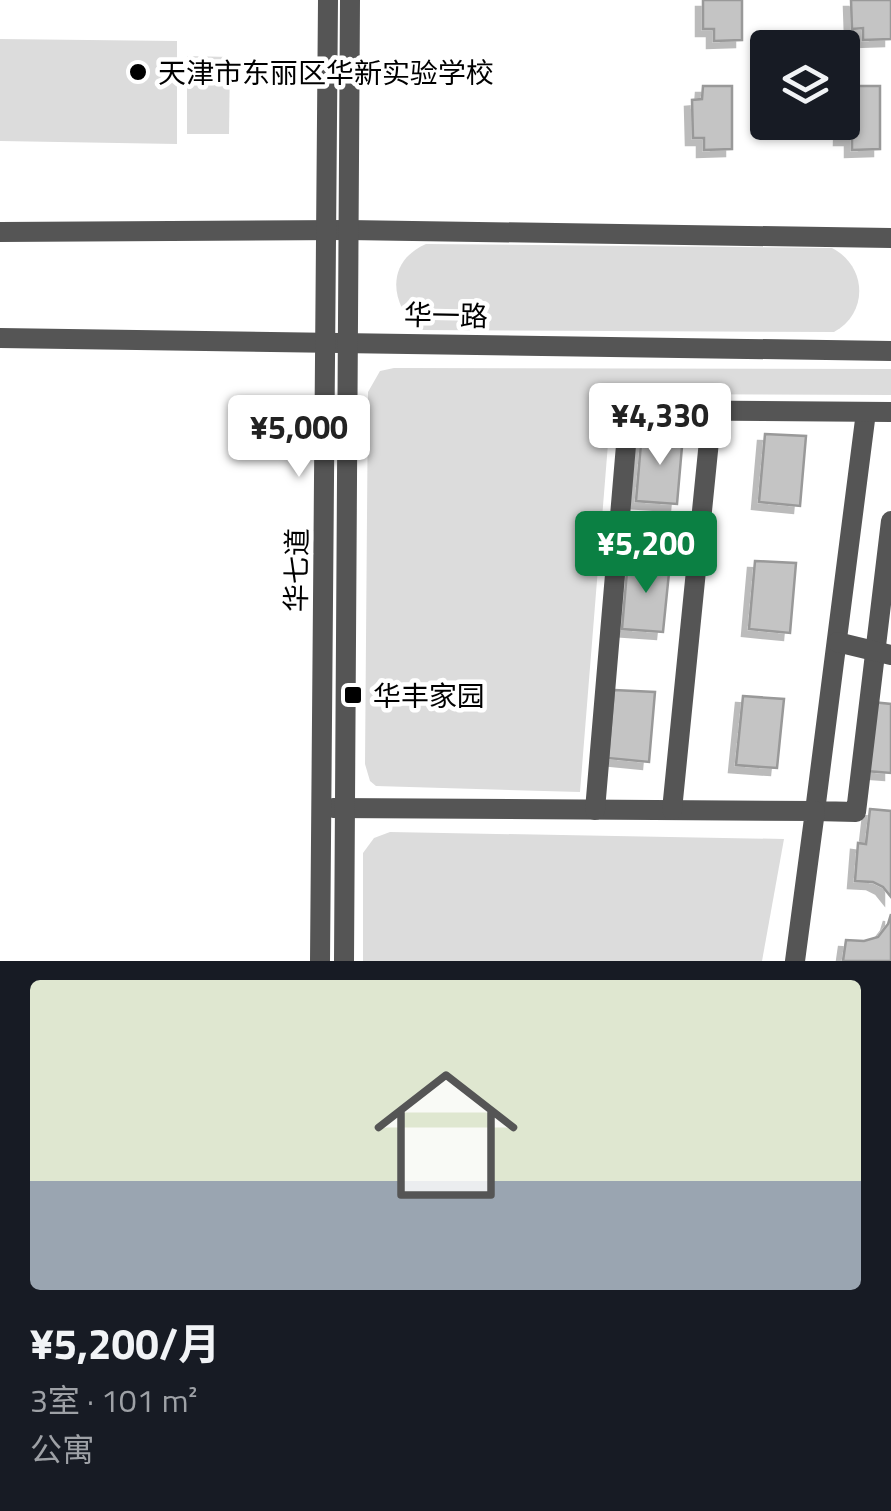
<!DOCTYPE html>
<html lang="zh">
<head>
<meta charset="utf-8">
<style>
  body { margin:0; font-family:"Titillium Web","Noto Sans SC",sans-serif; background:#20242c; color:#f1f3f6; height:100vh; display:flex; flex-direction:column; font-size:38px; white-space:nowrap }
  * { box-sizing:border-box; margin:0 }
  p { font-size:32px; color:#9ea1a6 }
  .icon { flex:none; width:55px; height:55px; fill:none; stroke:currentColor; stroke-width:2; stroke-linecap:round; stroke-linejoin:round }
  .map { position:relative; height:961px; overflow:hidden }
  .drawer { display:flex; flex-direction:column; background:#171b24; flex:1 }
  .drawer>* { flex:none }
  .buttons { position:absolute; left:750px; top:30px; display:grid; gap:20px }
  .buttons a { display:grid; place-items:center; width:110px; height:110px; border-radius:10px; background:#171b24; box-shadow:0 2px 8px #0004; font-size:50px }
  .price { position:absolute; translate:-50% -85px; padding:0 22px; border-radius:10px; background:#fff; color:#222; font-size:32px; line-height:65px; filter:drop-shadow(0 2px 5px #0008) }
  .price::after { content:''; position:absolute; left:50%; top:60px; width:30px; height:22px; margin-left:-15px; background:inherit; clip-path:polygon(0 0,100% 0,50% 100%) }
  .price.active { background:#0b8043; color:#fff }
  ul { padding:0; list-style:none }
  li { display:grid; align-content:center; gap:20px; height:530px; padding:0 30px }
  li span { display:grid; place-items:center; height:310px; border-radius:10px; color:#555 }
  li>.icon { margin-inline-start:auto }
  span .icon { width:180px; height:180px; fill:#fffc; stroke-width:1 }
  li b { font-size:42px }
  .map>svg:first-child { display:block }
</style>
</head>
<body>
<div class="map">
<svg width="891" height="961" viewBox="0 0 891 961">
  <defs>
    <filter id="shadow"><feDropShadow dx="-7" dy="7" stdDeviation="0" flood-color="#0004"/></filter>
  </defs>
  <rect width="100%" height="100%" fill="#fff"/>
  <g fill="#dcdcdc">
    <path d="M0 39 177 41V144L0 141Z"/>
    <path d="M187 56 230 57 229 134H187Z"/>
    <path d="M426 244 832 248C867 266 869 313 834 332L419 330C390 304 385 262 426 244Z"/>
    <path d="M394 368 891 369V395L612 394 580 792 376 786 370 781 365 764 368 392 380 371Z"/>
    <path d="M390 832 784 839 762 961H363V853L374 838Z"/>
  </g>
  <g fill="#c4c4c4" stroke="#999" stroke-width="2.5" filter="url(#shadow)">
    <path d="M703 0H742V40L714 41V29H703Z"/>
    <path d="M851 0H891V39L863 40V28L852 29Z"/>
    <path d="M703 86H732V149L704 150V138H693L692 100 702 99Z"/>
    <path d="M851 86H880V149L852 150V138H841L842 100 850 99Z"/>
    <path d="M642 432 683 435 677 504 636 501Z"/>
    <path d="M765 434 806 436 800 506 759 502Z"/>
    <path d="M628 560 670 563 663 632 622 629Z"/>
    <path d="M755 561 796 563 790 633 749 629Z"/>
    <path d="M614 690 655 692 649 762 608 758Z"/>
    <path d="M743 696 784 699 777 768 736 765Z"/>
    <path d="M872 702 891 704V773L866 771Z"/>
    <path d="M870 809 891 811V897L883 887 873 882 855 881 858 843 866 844Z"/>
    <path d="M891 914V961H843L846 940 864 941 878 937 888 924Z"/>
  </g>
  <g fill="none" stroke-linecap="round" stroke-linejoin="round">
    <g stroke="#555" stroke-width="20">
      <path d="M0 232 348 230 891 238"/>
      <path d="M0 338 891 351"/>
      <path d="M866 412 815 811 856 812 891 521"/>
      <path d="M837 642 891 655"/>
      <path d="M333 808 815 811 795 961"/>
      <path d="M595 810 629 410 891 412"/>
      <path d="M672 810 712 411"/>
      <path d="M320 961 328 0"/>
      <path d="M344 961 350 0"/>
    </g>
  </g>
  <g fill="#000" stroke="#fff" stroke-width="4">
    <circle cx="138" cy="72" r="10"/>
    <rect x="343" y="685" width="20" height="20" rx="5"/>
  </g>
  <g text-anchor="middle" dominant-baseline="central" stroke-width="9" stroke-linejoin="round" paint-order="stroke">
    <g font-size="28" fill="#000" stroke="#fff" text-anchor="start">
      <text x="158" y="72">天津市东丽区华新实验学校</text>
      <text x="373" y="695">华丰家园</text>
    </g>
    <g font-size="28" fill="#000" stroke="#fff">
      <text transform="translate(446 315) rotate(1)">华一路</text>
      <text transform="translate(296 570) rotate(-89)">华七道</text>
    </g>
  </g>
</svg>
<div class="buttons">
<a><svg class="icon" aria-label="layers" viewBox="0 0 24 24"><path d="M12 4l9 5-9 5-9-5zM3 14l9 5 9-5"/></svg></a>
</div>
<b class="price" style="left:660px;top:468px">¥4,330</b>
<b class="price" style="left:299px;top:480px">¥5,000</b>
<b class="price active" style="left:646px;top:596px">¥5,200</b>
</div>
<section class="drawer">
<ul>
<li><span style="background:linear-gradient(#dfe7d0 65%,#9aa5b1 0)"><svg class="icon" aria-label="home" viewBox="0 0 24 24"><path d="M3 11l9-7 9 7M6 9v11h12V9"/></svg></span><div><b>¥5,200/月</b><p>3室 · 101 m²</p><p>公寓</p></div></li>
</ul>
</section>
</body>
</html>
